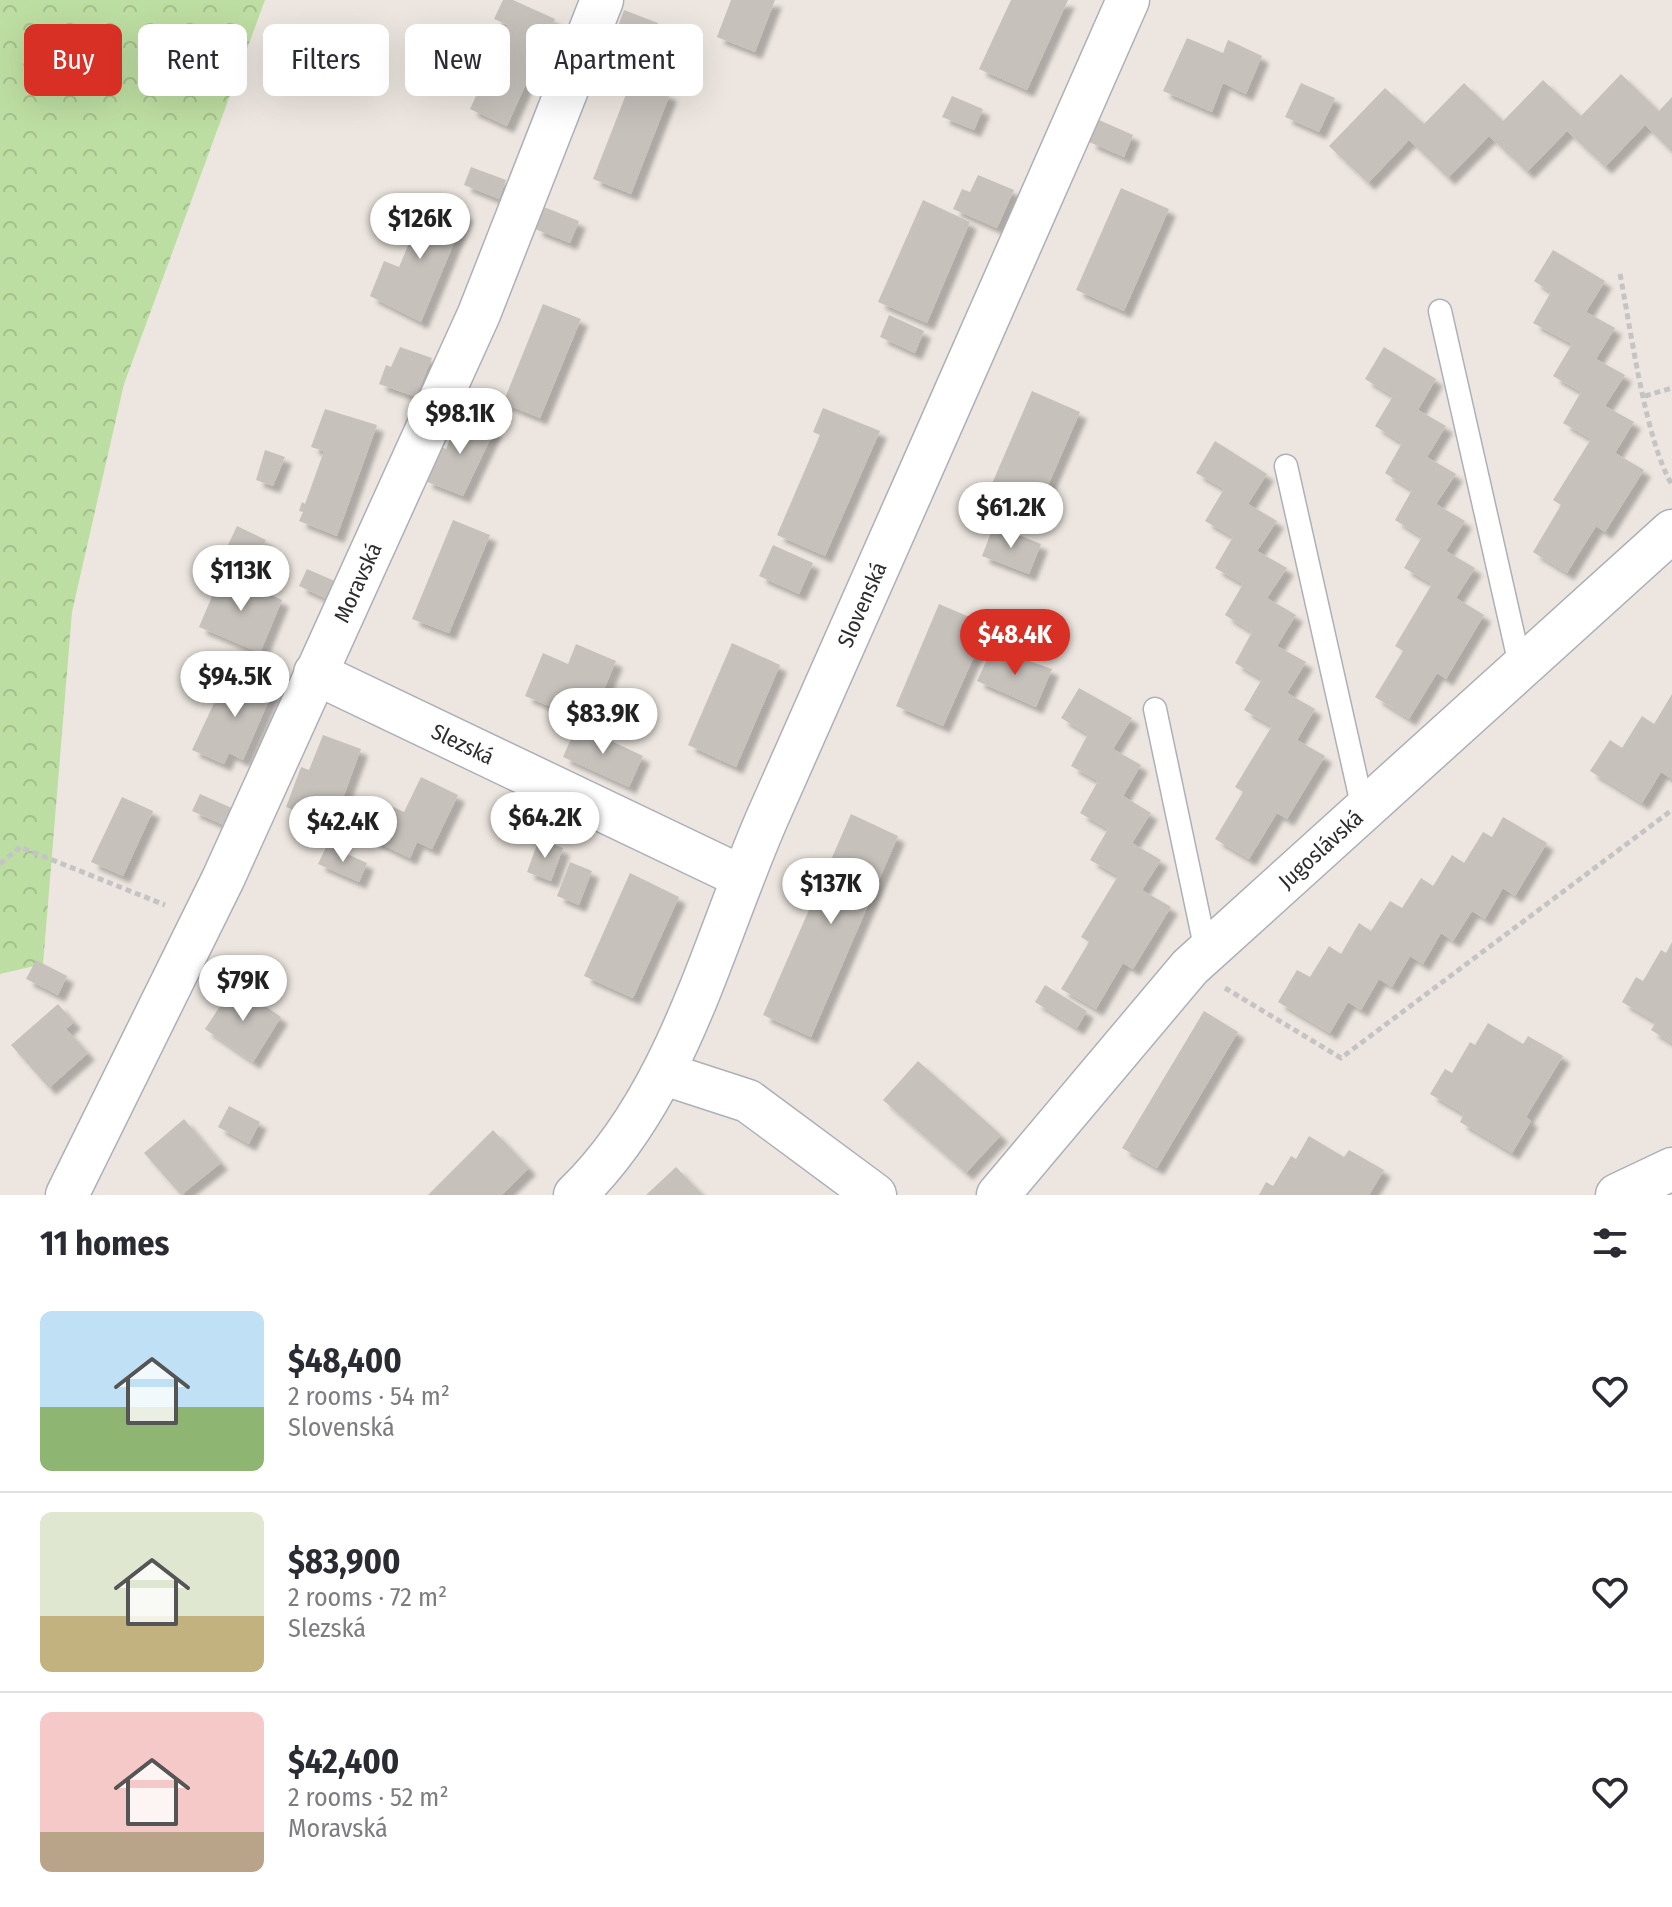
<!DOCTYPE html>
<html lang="en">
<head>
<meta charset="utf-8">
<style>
  body { margin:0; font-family:"Fira Sans Condensed",sans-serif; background:#f7f7f7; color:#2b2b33; height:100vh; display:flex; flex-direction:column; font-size:30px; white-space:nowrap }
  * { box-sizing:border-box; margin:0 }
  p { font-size:26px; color:#7c7c81 }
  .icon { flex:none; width:44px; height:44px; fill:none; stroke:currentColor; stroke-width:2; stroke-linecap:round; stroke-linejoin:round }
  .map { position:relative; height:1195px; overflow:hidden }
  .drawer { display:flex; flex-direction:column; background:#fff; flex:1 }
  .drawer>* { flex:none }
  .guide { position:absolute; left:24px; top:24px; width:800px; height:72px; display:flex; gap:16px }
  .price { position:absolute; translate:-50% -68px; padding:0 18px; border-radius:28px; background:#fff; color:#222; font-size:26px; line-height:52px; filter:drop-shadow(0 2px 4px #0008) }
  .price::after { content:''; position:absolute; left:50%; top:48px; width:24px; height:18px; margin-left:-12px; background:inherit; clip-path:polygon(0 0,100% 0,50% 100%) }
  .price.selected { background:#d93025; color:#fff }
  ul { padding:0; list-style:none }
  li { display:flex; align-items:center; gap:24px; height:200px; padding:0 40px }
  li+li { border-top:2px solid #e1e1e2 }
  li span { display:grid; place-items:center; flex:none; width:224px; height:160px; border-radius:12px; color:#555 }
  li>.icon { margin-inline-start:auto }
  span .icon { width:96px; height:96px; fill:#fffc; stroke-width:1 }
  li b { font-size:34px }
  h2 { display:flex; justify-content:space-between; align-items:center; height:96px; padding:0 40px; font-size:34px }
  .chip { padding:0 28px; border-radius:12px; background:#fff; box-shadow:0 8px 32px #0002; font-size:28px; line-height:72px }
  .chip.selected { background:#d93025; color:#fff }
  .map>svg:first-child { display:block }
</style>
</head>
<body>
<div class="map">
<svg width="1672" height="1195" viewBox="0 0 1672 1195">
  <defs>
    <pattern id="forest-crowns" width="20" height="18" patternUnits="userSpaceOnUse" patternTransform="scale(2)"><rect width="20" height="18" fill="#bddea2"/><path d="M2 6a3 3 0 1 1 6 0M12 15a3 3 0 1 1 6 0" fill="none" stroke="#a3bf8c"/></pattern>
    <filter id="shadow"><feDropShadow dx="7" dy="7" stdDeviation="2" flood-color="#0004"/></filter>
  </defs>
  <rect width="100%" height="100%" fill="#ede6e0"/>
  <path fill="url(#forest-crowns)" d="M0 0H265L124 384 72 612 43 964 0 974Z"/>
  <g fill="#c6c1bb" filter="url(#shadow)">
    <path d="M503 0H513L555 19 507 126 470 109 508 25 494 19Z"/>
    <path d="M731 0H775L755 52 717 37Z"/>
    <path d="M1011 0H1068L1027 90 979 69Z"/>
    <path d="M624 10 658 23 649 47 615 34Z"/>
    <path d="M1187 38 1223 53 1228 40 1262 56 1246 94 1223 83 1212 112 1163 91Z"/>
    <path d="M1621 74 1659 111 1672 97V152L1645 125 1605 167 1567 131 1527 172 1489 136 1448 178 1409 140 1368 183 1329 146 1385 88 1424 124 1464 83 1503 121 1543 80 1581 116Z"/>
    <path d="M632 79 670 94 631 194 593 179Z"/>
    <path d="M1301 83 1335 98 1319 132 1285 117Z"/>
    <path d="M952 96 983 109 974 130 942 117Z"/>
    <path d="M1099 120 1133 135 1124 157 1089 142Z"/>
    <path d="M471 167 506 180 499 199 464 185Z"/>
    <path d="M978 175 1014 190 997 228 953 209 962 189 970 192Z"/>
    <path d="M1121 188 1169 209 1124 311 1076 290Z"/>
    <path d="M429 196 466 214 421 322 370 296 384 261 399 267Z"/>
    <path d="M923 200 970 222 927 323 878 302Z"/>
    <path d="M544 207 579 221 570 243 535 229Z"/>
    <path d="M1553 250 1605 281 1586 312 1615 328 1596 359 1625 375 1605 406 1634 422 1615 453 1644 470 1605 532 1596 526 1567 573 1533 552 1561 505 1553 500 1591 439 1563 423 1581 392 1553 376 1572 344 1533 323 1551 292 1534 281Z"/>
    <path d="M543 304 581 319 540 418 503 403Z"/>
    <path d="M889 315 924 331 915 353 880 337Z"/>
    <path d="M400 347 432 358 416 397 379 384 386 365 391 367Z"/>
    <path d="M1384 347 1436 379 1418 410 1446 426 1427 457 1456 474 1436 504 1465 521 1446 551 1475 568 1456 598 1484 615 1446 679 1437 673 1409 719 1375 697 1403 651 1395 646 1432 584 1404 568 1422 537 1395 520 1412 490 1385 473 1402 443 1375 426 1393 396 1365 379Z"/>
    <path d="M1032 391 1080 412 1036 513 988 493Z"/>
    <path d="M823 408 880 431 825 556 777 535 820 435 813 432Z"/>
    <path d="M325 409 377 425 337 536 299 521 303 512 299 511 302 502 305 504 324 451 311 447Z"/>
    <path d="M460 415 495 429 463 496 425 481 441 447 446 449Z"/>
    <path d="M1215 441 1267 474 1248 504 1277 521 1257 551 1287 568 1267 598 1296 615 1277 646 1306 662 1287 693 1315 709 1297 740 1325 756 1287 819 1277 813 1249 859 1215 839 1243 792 1235 787 1272 726 1244 710 1262 679 1235 663 1252 632 1225 615 1243 584 1215 568 1233 537 1205 521 1224 489 1196 473Z"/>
    <path d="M265 450 285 457 273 486 256 480Z"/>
    <path d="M453 520 490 535 449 633 412 619Z"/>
    <path d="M994 525 1041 544 1029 574 982 556Z"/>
    <path d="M237 526 266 540 257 559 228 545Z"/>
    <path d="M773 545 813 563 799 594 759 576Z"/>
    <path d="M307 569 337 582 329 600 299 586Z"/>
    <path d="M222 573 282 600 260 653 199 627Z"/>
    <path d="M939 604 988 625 943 726 896 706Z"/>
    <path d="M732 643 780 665 736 767 688 745Z"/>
    <path d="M576 644 616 661 590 723 525 696 543 653 568 664Z"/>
    <path d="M992 648 1052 669 1036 707 977 681Z"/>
    <path d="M238 669 275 686 243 760 229 753 224 764 192 750 216 699 224 702Z"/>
    <path d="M1079 688 1132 718 1113 749 1141 765 1123 796 1151 813 1132 843 1161 860 1142 890 1171 907 1133 969 1123 963 1096 1009 1061 989 1089 942 1081 937 1118 876 1090 860 1108 829 1080 813 1098 781 1071 766 1088 734 1061 718Z"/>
    <path d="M1672 694V779L1661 772 1642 803 1590 771 1610 740 1622 748 1642 716 1654 724Z"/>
    <path d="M577 725 643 756 629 787 563 757Z"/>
    <path d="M323 735 361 749 333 825 286 807 301 767 309 770Z"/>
    <path d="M421 777 458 795 432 849 417 842 410 858 372 840 389 805 404 812Z"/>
    <path d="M200 794 234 809 226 826 192 811Z"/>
    <path d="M122 797 153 811 123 876 91 862Z"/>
    <path d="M851 814 898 836 811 1037 763 1015Z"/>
    <path d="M1503 817 1547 843 1515 896 1503 888 1485 919 1472 911 1453 941 1441 933 1423 964 1410 956 1392 987 1379 979 1361 1010 1348 1002 1330 1033 1278 1002 1297 970 1310 977 1329 946 1341 954 1359 923 1371 931 1390 901 1402 908 1421 878 1433 886 1452 855 1464 863 1483 832 1492 837Z"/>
    <path d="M539 839 563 848 551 881 527 872Z"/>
    <path d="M327 845 367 863 359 882 318 864Z"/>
    <path d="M570 862 592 871 579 905 557 896Z"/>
    <path d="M630 873 679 897 633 998 584 976Z"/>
    <path d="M1672 942V1043L1651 1030 1656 1022 1622 1002 1636 977 1643 981 1661 950 1666 953Z"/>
    <path d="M36 960 67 976 58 995 26 979Z"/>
    <path d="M234 985 281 1017 253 1062 205 1029Z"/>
    <path d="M1045 985 1087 1011 1077 1028 1035 1002Z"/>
    <path d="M58 1004 74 1022 66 1029 88 1053 49 1088 11 1045Z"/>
    <path d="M1204 1011 1238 1032 1157 1168 1122 1148Z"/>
    <path d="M1488 1023 1523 1044 1528 1036 1563 1056 1526 1117 1531 1121 1512 1153 1460 1122 1464 1114 1430 1094 1445 1069 1452 1073 1470 1042 1475 1045Z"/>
    <path d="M918 1061 1001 1135 966 1173 883 1100Z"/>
    <path d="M229 1106 260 1122 249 1144 218 1127Z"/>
    <path d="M184 1119 221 1163 181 1195 144 1153Z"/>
    <path d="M493 1130 529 1168 502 1195H428Z"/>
    <path d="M1309 1136 1344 1157 1349 1150 1384 1170 1369 1195H1259L1266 1182 1273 1186 1291 1156 1296 1159Z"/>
    <path d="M676 1167 703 1195H646Z"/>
  </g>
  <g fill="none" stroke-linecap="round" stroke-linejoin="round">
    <g stroke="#adb0b8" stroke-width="25">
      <g id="lane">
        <path d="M1440 311 1520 665"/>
        <path d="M1286 466 1363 809"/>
        <path d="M1155 709 1206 951"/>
      </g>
    </g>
    <g stroke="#adb0b8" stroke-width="45">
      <g id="street">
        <path id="s1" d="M315 673 742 877"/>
        <path d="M665 1074 748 1101 875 1195"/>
        <path id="s2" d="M67 1195 223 879 479 314 602 0"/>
        <path id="s3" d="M575 1195C679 1094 712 943 769 814 889 543 1009 271 1128 0"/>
        <path id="s4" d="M998 1195 1190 967 1672 531"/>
        <path d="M1617 1195 1672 1169"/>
      </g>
    </g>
    <g stroke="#c4c4c4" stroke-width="5" stroke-dasharray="6 4" stroke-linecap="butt">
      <path d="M1620 274C1631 330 1645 439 1672 485"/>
      <path d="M1645 396 1672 388"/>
      <path d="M0 864 20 847 165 905"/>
      <path d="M1225 988 1341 1058 1672 810"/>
    </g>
    <use href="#lane" stroke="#fff" stroke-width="22"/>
    <use href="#street" stroke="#fff" stroke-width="42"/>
  </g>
  <g text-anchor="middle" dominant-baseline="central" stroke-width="7" stroke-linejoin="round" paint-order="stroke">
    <g font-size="22" fill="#2d2d2d" stroke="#fff">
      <text stroke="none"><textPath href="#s2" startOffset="678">Moravská</textPath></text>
      <text stroke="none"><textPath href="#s3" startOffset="660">Slovenská</textPath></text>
      <text stroke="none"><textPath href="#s1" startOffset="164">Slezská</textPath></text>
      <text stroke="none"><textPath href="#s4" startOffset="474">Jugoslávská</textPath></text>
    </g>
  </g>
</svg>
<b class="price" style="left:420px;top:261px">$126K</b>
<b class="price" style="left:460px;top:456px">$98.1K</b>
<b class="price" style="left:1011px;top:550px">$61.2K</b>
<b class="price" style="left:241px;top:613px">$113K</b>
<b class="price selected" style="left:1015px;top:677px">$48.4K</b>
<b class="price" style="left:235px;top:719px">$94.5K</b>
<b class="price" style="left:603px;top:756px">$83.9K</b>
<b class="price" style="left:545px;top:860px">$64.2K</b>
<b class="price" style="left:343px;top:864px">$42.4K</b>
<b class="price" style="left:831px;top:926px">$137K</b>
<b class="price" style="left:243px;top:1023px">$79K</b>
<div class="guide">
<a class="chip selected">Buy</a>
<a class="chip">Rent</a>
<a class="chip">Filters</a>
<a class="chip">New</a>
<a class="chip">Apartment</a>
</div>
</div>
<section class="drawer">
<h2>11 homes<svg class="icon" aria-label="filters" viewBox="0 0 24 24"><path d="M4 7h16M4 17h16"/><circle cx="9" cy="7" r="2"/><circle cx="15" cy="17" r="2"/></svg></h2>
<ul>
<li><span style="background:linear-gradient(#bfe0f5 60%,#8fb573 0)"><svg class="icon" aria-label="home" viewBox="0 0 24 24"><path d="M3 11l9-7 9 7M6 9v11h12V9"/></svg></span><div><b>$48,400</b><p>2 rooms · 54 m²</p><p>Slovenská</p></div><svg class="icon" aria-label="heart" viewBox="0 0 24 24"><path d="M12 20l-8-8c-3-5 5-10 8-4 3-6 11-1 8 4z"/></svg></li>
<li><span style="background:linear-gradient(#dfe7d0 65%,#c2b280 0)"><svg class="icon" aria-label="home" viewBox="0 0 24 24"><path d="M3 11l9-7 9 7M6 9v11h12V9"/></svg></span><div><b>$83,900</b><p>2 rooms · 72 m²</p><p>Slezská</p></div><svg class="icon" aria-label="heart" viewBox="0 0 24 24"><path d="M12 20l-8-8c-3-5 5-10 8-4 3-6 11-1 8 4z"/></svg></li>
<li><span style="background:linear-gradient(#f6c9c9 75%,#b9a48a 0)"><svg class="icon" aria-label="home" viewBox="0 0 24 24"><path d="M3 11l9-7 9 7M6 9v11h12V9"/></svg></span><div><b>$42,400</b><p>2 rooms · 52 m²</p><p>Moravská</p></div><svg class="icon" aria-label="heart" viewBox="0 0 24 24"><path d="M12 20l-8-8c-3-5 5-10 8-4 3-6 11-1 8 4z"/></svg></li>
</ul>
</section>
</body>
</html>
